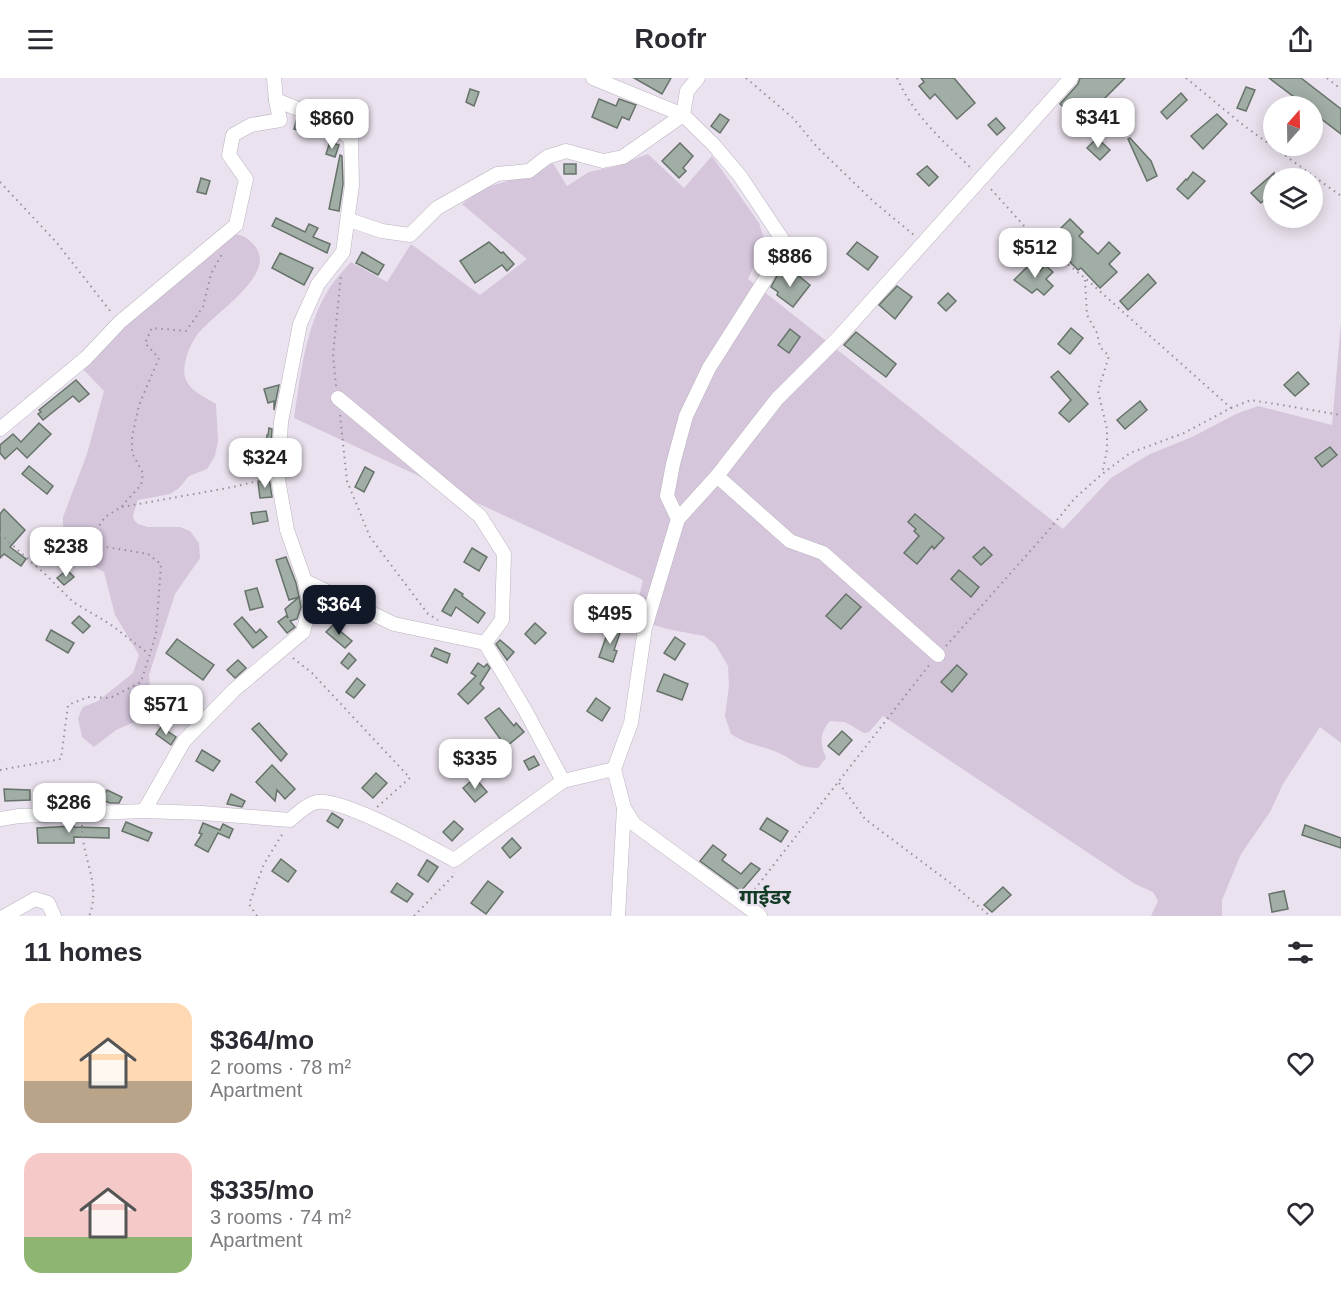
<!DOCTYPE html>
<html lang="en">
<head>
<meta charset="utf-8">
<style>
  body { margin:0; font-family:Helvetica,"Noto Sans Devanagari",sans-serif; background:#f2f2f3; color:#2b2b33; height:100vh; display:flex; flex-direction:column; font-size:22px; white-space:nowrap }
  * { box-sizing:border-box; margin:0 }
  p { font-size:20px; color:#7c7c81 }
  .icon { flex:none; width:33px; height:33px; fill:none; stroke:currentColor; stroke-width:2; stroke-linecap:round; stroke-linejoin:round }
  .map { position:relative; height:838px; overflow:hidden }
  .side { display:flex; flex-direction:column; background:#fff; flex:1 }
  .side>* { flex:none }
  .needle { width:39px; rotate:20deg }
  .controls { position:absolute; left:1263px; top:18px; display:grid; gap:12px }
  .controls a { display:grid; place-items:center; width:60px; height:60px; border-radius:50%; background:#fff; box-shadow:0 3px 15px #0003; font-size:30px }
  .price { position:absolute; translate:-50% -51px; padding:0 14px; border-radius:12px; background:#fff; color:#222; font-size:20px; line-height:39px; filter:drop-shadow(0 2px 3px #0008) }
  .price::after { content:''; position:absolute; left:50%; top:36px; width:18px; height:14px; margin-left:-9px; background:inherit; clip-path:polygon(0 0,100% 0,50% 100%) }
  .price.active { background:#111827; color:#fff }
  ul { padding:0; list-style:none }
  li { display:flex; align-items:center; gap:18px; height:150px; padding:0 24px }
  li span { display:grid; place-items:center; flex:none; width:168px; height:120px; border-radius:18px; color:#555 }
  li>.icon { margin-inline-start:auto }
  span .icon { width:72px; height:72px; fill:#fffc; stroke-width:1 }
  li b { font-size:26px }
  h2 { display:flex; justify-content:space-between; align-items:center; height:72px; padding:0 24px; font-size:26px }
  header { display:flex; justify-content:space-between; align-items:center; height:78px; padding:0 24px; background:#fff; font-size:27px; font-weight:600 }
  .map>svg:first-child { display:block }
</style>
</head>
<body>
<header><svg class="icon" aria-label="menu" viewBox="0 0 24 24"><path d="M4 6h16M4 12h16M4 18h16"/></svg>Roofr<svg class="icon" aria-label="share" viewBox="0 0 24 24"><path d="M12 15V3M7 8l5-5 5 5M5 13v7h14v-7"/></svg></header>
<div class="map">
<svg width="1341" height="838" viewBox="0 0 1341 838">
  <rect width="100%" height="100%" fill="#eae2ee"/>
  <g fill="#d5c6dc">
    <path d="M648 76 684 110 712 78 759 145 765 164 748 201 1063 451 1111 400 1150 376 1192 359 1236 336 1258 328 1332 347 1341 245V665L1320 649 1283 706 1270 734 1241 776 1222 822V838H1151L1158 823 1153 814 1135 806 883 638 869 654 864 655 845 644 830 643C819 656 820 665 826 680L818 690C795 689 797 683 779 675 761 667 749 668 731 656L725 638 729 608 728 588 715 566 704 558 667 551 654 547 645 538 635 535 643 502 294 340C301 295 305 249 330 209 336 200 344 192 351 184L387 204 411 166 480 217 527 181 462 126 481 111 540 93 553 85 567 108 589 94 617 88Z"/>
    <path d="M230 156C241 156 247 159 254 167 281 197 207 239 195 260 188 271 180 292 187 304 192 314 207 320 216 326L218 363 215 378 207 391 189 398 179 410 170 416 138 422 133 437 134 442 138 446 148 449H180L190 453 199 465 200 480 175 516 149 597 151 622 139 642 116 652 94 669 82 659 78 640 83 629 98 623 133 595 139 577 115 537 104 494 76 479 63 458V439L87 376 104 313 76 284Z"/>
  </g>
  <g fill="#a1aea5" stroke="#66726a" stroke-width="1.5">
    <path d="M634 0H671L662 16Z"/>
    <path d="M921 0H954L975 25 957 41 935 16 930 21 919 8 924 4Z"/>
    <path d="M1080 0H1125L1099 26 1105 30 1098 40 1087 32 1077 42 1060 26 1078 6Z"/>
    <path d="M1269 0H1301L1341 31V56L1312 34V28H1306Z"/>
    <path d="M1246 9 1255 12 1246 33 1237 30Z"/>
    <path d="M470 11 479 14 474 28 466 24Z"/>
    <path d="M1181 15 1187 22 1167 41 1161 34Z"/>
    <path d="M599 21 616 28 619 21 636 27 629 42 622 39 617 50 592 39Z"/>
    <path d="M339 22 361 33 356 43 335 33Z"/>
    <path d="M720 36 729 42 720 55 711 48Z"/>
    <path d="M1217 36 1227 46 1203 71 1191 58Z"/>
    <path d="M297 40 310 46 307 55 294 51Z"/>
    <path d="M996 40 1005 50 997 57 988 47Z"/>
    <path d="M1097 60 1110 72 1100 82 1087 70Z"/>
    <path d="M1130 60 1151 83 1157 98 1147 103 1128 61Z"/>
    <path d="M330 64 339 67 335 79 326 76Z"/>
    <path d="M680 65 693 78 683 90 686 93 679 100 662 83Z"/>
    <path d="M340 77 342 78 343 106 339 133 329 131Z"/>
    <rect x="564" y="86" width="12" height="10"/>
    <path d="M927 88 938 99 929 108 917 96Z"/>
    <path d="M1193 94 1205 103 1188 121 1177 111 1186 101 1187 102Z"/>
    <path d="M1274 95V113L1261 125 1251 115Z"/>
    <path d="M201 100 210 103 206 116 197 114Z"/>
    <path d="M276 140 305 154 309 146 318 150 313 159 330 166 327 175 272 148Z"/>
    <path d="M1070 141 1083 154 1079 158 1098 176 1109 164 1120 175 1109 186 1117 194 1100 210 1081 190 1078 192 1066 180 1071 175 1055 156Z"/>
    <path d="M489 164 501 175 503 174 514 186 507 193 502 187 475 205 460 183Z"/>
    <path d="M857 164 878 179 868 192 847 176Z"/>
    <path d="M362 174 384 187 378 197 356 185Z"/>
    <path d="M280 175 313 190 304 207 272 190Z"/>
    <path d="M1031 185 1040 193 1045 187 1053 194 1046 201 1053 208 1044 217 1037 211 1032 215 1014 202Z"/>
    <path d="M779 194 789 201 794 194 810 207 793 229 777 217 778 214 771 209Z"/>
    <path d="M1148 196 1156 205 1128 232 1120 223Z"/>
    <path d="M897 208 912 219 895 241 879 227Z"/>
    <path d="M948 215 956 223 946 233 938 225Z"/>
    <path d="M1071 250 1083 260 1070 276 1058 266Z"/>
    <path d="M790 251 800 259 789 275 778 267Z"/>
    <path d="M856 254 896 286 886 299 844 267Z"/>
    <path d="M1058 293 1088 326 1069 344 1059 335 1071 322 1051 299Z"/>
    <path d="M1298 294 1309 306 1295 318 1284 307Z"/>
    <path d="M76 302 89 316 79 324 73 318 43 342 38 336 41 334 39 332Z"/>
    <path d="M279 307 274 332V323L268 325 264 311Z"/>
    <path d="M1140 323 1147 332 1125 351 1117 342Z"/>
    <path d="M39 345 51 356 27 380 17 370 5 381 0 375V367L13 356 21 364Z"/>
    <path d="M269 350 272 351 270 379 265 378 267 357H268Z"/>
    <path d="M1330 369 1337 377 1322 389 1315 380Z"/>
    <path d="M29 388 53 408 47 416 22 396Z"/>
    <path d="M365 389 374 394 364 414 355 409Z"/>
    <path d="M269 400 272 419 260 420 258 404Z"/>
    <path d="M4 431 25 452 10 469 26 481 21 488 4 476 0 480V436Z"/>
    <path d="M266 433 268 443 253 446 251 435Z"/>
    <path d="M915 436 944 460 934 471 932 468 917 486 904 475 919 458 914 453 916 451 908 444Z"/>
    <path d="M984 469 992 477 981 487 973 479Z"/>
    <path d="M472 470 487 479 479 493 464 484Z"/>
    <path d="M50 471 56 478 45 487 39 481Z"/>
    <path d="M286 479 296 505 299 519 289 522 276 482Z"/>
    <path d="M67 492 74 499 64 507 57 500Z"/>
    <path d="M959 492 979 509 971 519 951 501Z"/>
    <path d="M257 510 263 529 250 532 245 513Z"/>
    <path d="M455 511 463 516 462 518 485 535 478 545 456 529 451 538 442 533Z"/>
    <path d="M846 516 861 529 841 551 826 538Z"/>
    <path d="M299 519 301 529 297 541 290 543 295 549 287 555 278 544 286 538 288 540 285 531Z"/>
    <path d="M619 523 627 527 622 538 614 535Z"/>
    <path d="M79 538 90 548 83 555 72 545Z"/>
    <path d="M242 539 256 555 260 551 267 559 253 570 234 546Z"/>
    <path d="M535 545 546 555 535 566 525 556Z"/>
    <path d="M333 547 352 563 345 570 326 554Z"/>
    <path d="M610 548 621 552 614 572 617 573 613 584 599 579Z"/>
    <path d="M51 552 74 565 68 575 46 562Z"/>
    <path d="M675 559 685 566 675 582 664 575Z"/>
    <path d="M177 561 214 587 203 602 166 575Z"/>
    <path d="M500 562 514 574 507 582 496 566Z"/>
    <path d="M435 570 450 576 447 585 431 578Z"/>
    <path d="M349 575 356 582 348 591 341 585Z"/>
    <path d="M238 582 246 590 235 600 227 592Z"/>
    <path d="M478 585 484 589 487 586 490 590 480 606 484 610 468 626 458 616 476 598 471 595Z"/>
    <path d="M957 587 967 596 952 614 941 604Z"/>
    <path d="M664 596 688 606 682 622 657 613Z"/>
    <path d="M357 600 365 607 354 620 346 614Z"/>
    <path d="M596 620 610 630 602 643 587 633Z"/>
    <path d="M499 630 514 648 516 645 524 654 506 669 485 640Z"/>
    <path d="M259 645 287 676 281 683 252 651Z"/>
    <path d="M161 649 176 659 171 667 156 656Z"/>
    <path d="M842 653 852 662 839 677 828 668Z"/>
    <path d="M202 672 220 683 213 693 196 683Z"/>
    <path d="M534 678 539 687 529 692 524 683Z"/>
    <path d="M272 687 295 711 285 721 277 712 275 723 256 704Z"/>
    <path d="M376 695 387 705 373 720 362 710Z"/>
    <path d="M475 700 487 714 475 724 463 710Z"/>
    <path d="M4 711 30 712V722L5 723Z"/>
    <path d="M107 712 122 719 119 725H110L102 722Z"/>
    <path d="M231 716 245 723 242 729 227 726Z"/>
    <path d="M332 735 343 742 338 750 327 743Z"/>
    <path d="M767 740 788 753 781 764 760 751Z"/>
    <path d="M454 743 463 751 452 763 443 754Z"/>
    <path d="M126 744 152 755 148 763 122 753Z"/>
    <path d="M203 745 220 752 223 746 233 751 229 760 218 755 208 774 195 767 202 756 199 755Z"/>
    <path d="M1305 747 1341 760V770L1302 757Z"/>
    <path d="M74 748V749L109 750V760L74 759V765H38L37 750Z"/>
    <path d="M512 760 521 770 510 780 502 770Z"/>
    <path d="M713 767 726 777 722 782 741 796 751 785 760 791 741 813 700 783Z"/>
    <path d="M281 781 296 793 288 804 272 793Z"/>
    <path d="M427 782 438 789 428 804 418 797Z"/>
    <path d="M488 803 503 814 486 836 471 825Z"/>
    <path d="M397 805 413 816 407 824 391 814Z"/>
    <path d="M1003 809 1011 817 992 834 984 827Z"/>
    <path d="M1284 813 1288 831 1272 834 1269 816Z"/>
  </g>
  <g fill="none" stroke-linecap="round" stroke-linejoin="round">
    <g stroke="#bbb3bf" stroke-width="15">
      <g id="street">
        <path d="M593 0 683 37 712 65 740 98 782 161 768 197 709 290 686 338 673 386 667 418 678 441"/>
        <path d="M349 142 382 153 410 157 437 130 497 96 529 93 547 79 566 73 603 83 623 79 683 37 687 13 698 0"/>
        <path d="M338 320 480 438 504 476 502 542 485 565"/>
        <path d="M0 351 86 280 120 244 236 147 246 101 229 77 233 57 251 47 280 42 276 22"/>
        <path d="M717 398 790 463 823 475 938 577"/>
        <path d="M305 503 394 546 485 565 525 632 563 703"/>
        <path d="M624 730 634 746 760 838"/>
        <path d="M144 733 184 663 234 612 303 554 310 529 305 503 287 452 278 401 281 344 300 246 318 206 343 174 352 107 351 60 313 37 276 22 274 0"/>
        <path d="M0 741 19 738 144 733 202 735 290 742C298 735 307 726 317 724 344 720 428 768 454 782L563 703 614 691"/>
        <path d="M5 838 35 821 48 825 54 838"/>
        <path d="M618 838 624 730 614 691 631 645 645 550 678 441 717 398 777 321 840 258 1071 0"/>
      </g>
    </g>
    <g stroke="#969099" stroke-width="2" stroke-dasharray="1.5 4.5" stroke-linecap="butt">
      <path d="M746 0 793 40 817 69 874 124 915 158"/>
      <path d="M897 0C914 38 943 63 972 91"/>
      <path d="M1186 0 1243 47 1341 118"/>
      <path d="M1327 0 1341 11"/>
      <path d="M0 104 57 165 111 234"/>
      <path d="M1085 202 1087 237 1097 255 1100 269 1109 278 1098 313 1107 351V372L1102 396"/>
      <path d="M336 308 333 277 341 197"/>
      <path d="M1231 330 1251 322 1341 337"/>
      <path d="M340 337 347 403 370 459 428 536 438 542"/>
      <path d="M122 429 233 409 266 401"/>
      <path d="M0 456 45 496 73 524 110 546 149 576"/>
      <path d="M946 568 1048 453 1075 420 1102 396 1130 375 1184 355 1231 330 1085 200 1034 159 990 110"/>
      <path d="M293 580 312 595 410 700 376 730"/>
      <path d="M0 692 61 681 68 627 88 619 110 620 141 604 156 556 161 486 148 476 100 468 97 451 105 439 121 429 141 407 143 395 132 375V359L139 327 159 280 145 265 152 250 186 253 203 229 211 196 222 176"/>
      <path d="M839 705 865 741 957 810 990 838"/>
      <path d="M82 747C81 778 102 807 89 838"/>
      <path d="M751 816 930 586"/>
      <path d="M257 838 249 826 264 786 283 755"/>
      <path d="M414 838 454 797V794"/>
    </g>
    <use href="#street" stroke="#fff" stroke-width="14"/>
  </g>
  <g text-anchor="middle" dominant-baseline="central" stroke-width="4.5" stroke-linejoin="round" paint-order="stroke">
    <g font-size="21" font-weight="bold" fill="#123a24" stroke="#eae2ee">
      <text x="765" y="818">गाईडर</text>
    </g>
  </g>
</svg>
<div class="controls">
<a><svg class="needle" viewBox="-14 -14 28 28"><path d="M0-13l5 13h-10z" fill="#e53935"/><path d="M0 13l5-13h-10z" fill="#7c7c81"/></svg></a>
<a><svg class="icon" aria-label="layers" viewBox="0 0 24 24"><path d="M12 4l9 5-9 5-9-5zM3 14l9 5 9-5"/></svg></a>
</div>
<b class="price" style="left:1098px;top:71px">$341</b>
<b class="price" style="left:332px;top:72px">$860</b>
<b class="price" style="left:1035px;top:201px">$512</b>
<b class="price" style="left:790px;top:210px">$886</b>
<b class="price" style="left:265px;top:411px">$324</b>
<b class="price" style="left:66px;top:500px">$238</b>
<b class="price active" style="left:339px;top:558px">$364</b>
<b class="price" style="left:610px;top:567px">$495</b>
<b class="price" style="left:166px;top:658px">$571</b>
<b class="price" style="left:475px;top:712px">$335</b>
<b class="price" style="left:69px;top:756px">$286</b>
</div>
<section class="side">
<h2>11 homes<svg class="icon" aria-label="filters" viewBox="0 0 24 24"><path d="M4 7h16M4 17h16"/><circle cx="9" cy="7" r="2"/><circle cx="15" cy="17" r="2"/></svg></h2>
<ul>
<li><span style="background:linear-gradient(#ffd9b3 65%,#b9a48a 0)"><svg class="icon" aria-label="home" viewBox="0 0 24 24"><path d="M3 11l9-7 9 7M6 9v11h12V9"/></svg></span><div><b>$364/mo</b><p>2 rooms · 78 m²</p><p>Apartment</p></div><svg class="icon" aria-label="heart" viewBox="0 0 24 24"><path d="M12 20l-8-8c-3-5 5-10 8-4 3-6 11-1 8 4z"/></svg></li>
<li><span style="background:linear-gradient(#f6c9c9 70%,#8fb573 0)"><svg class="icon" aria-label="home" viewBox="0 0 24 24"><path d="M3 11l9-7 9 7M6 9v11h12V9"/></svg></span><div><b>$335/mo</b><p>3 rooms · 74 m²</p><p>Apartment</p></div><svg class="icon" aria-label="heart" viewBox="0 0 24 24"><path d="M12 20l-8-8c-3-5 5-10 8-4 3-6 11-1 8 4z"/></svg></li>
</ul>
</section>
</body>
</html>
